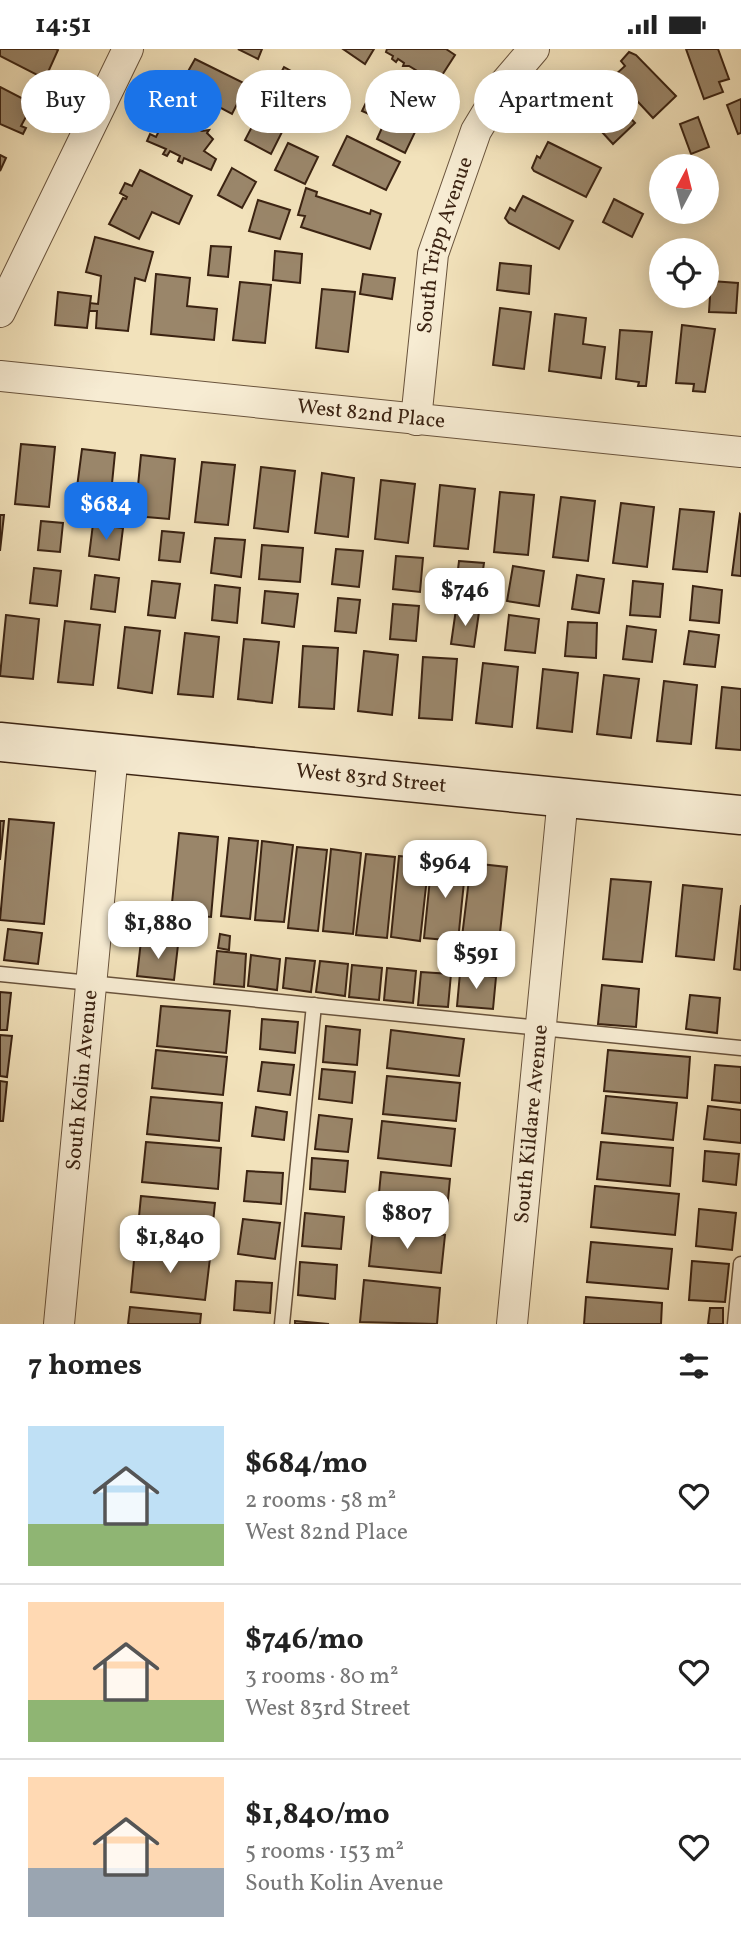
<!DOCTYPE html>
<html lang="en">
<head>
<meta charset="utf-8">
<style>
  body { margin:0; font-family:Vollkorn,serif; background:#f6f6f6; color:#222; height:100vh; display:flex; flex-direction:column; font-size:26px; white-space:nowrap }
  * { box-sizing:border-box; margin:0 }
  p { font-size:23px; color:#767676 }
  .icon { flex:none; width:38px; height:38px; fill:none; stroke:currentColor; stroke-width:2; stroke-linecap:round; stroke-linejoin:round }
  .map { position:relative; height:1275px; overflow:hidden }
  .panel { display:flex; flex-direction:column; background:#fff; flex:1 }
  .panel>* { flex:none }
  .top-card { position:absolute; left:21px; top:21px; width:700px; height:63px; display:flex; gap:14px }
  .needle { width:46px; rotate:7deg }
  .tools { position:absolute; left:649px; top:105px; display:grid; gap:14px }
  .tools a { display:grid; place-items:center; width:70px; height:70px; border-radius:50%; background:#fff; box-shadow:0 4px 18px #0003; font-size:35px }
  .price { position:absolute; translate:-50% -60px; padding:0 16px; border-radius:14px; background:#fff; color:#222; font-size:23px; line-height:46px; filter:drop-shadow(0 2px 4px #0008) }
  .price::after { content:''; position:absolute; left:50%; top:42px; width:21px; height:16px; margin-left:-10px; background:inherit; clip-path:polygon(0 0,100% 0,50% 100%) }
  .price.current { background:#1a73e8; color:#fff }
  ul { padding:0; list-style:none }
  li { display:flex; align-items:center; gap:21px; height:175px; padding:0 28px }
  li+li { border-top:2px solid #e0e0e0 }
  li span { display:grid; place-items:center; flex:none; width:196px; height:140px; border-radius:0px; color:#555 }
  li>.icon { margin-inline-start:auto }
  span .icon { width:84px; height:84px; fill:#fffc; stroke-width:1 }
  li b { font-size:30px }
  h2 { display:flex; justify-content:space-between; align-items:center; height:84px; padding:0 28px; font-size:30px }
  .tag { padding:0 24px; border-radius:32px; background:#fff; box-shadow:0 4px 18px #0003; font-size:24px; line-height:63px }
  .tag.current { background:#1a73e8; color:#fff }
  .status { display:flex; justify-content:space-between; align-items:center; height:49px; padding:0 35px; background:#fff; direction:ltr }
  .status svg { height:19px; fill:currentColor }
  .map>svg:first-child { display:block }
</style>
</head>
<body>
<div class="status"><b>14:51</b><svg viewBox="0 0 49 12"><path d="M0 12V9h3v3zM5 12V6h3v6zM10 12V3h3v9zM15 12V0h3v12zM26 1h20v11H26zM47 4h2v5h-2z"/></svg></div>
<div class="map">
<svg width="741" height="1275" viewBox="0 0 741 1275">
  <rect width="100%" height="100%" fill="#f2e2bb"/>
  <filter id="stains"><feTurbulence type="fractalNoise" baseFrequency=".00286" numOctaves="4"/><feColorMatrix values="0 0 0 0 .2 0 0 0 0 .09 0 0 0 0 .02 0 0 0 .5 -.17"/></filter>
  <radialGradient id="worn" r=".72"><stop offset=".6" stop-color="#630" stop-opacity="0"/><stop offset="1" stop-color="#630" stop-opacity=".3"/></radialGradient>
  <g fill="#9a866a" stroke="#3b2312" stroke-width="2">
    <path d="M0 0H56L58 1 45 30 0 7Z"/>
    <path d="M238 0H262L258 10Z"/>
    <path d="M343 0H374L365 15Z"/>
    <path d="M446 0 455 6 437 34 409 17H403L404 14 398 10 396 13 392 10 393 7 386 3 387 0Z"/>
    <path d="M686 0H718L729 30 719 33 723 43 704 50Z"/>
    <path d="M629 3 636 6 676 47 653 69 614 27 625 17 621 12Z"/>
    <path d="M195 10 264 44 256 60 239 51 232 65 174 34 179 23 186 26Z"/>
    <path d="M284 18 309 32 300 50 274 37Z"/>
    <path d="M376 33 427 58 405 104 377 90 385 72 362 62Z"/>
    <path d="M0 38 33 55 21 77 26 79 23 85 0 75Z"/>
    <path d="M602 38 635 74 613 95 580 59Z"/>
    <path d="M741 50V84L738 85 727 56Z"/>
    <path d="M167 65 183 73 185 70 191 73 189 76 202 82 209 81 207 84 213 90 204 102 216 110 211 121 184 109 182 114 178 112 180 107 170 102 167 107 163 105 166 100 147 92 150 85 156 88 158 84 153 81 160 66 165 68Z"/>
    <path d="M257 68 283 81 271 105 245 91Z"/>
    <path d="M698 68 709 98 691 105 680 75Z"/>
    <path d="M347 87 400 113 386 141 333 116Z"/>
    <path d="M548 93 601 119 586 148 534 122 532 119 537 107 540 109Z"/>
    <path d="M288 94 318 108 305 135 275 121Z"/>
    <path d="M0 106 6 109 0 122Z"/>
    <path d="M232 119 256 133 242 159 218 146Z"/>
    <path d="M140 121 192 147 179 175 152 163 139 190 109 175 123 149 126 150 127 148 120 144 125 134 132 137Z"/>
    <path d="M306 139 317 143 316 147 370 165 371 161 381 165 370 200 301 178 305 167 298 166Z"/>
    <path d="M523 147 573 172 559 200 509 174 505 169 510 159 515 162Z"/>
    <path d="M614 150 643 165 632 188 603 173Z"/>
    <path d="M258 151 290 161 280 190 249 182Z"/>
    <path d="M95 188 153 203 145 232 135 229 128 282 96 279 97 262H89L90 254 98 255 101 227 86 223Z"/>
    <path d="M211 197 231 198 228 228 208 226Z"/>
    <path d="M275 202 302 205 300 234 273 231Z"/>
    <path d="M500 214 531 217 529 245 497 241Z"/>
    <path d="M156 225 190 229 187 257 217 260 214 291 151 285Z"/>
    <path d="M363 225 395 229 392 250 360 245Z"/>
    <path d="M711 232 738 234 736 264 709 263Z"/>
    <path d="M240 233 271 236 265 294 233 291Z"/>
    <path d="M322 240 355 243 348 303 316 299Z"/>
    <path d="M58 243 91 247 87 279 55 276Z"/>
    <path d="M500 259 531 263 524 320 493 316Z"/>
    <path d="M555 265 586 269 583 295 605 298 601 329 549 322Z"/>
    <path d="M682 276 715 280 705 343 693 342 694 335 676 334Z"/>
    <path d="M620 281 652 283 646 337H638L639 333 616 330Z"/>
    <path d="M21 395 55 398 49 458 15 455Z"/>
    <path d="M82 400 115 404 109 465 74 461Z"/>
    <path d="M141 406 175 410 169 470 135 467Z"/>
    <path d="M202 413 235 416 228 476 195 473Z"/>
    <path d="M261 418 295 422 288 483 254 479Z"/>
    <path d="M322 424 354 429 348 488 315 484Z"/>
    <path d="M381 431 415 435 408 494 375 490Z"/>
    <path d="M440 436 475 440 468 500 434 497Z"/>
    <path d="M500 443 534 446 528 506 494 503Z"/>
    <path d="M561 448 595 452 588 512 553 508Z"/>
    <path d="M621 454 654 458 647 518 613 514Z"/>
    <path d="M680 460 714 463 707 523 673 520Z"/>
    <path d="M740 465 741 466V527L732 526Z"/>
    <path d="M0 466H4L0 502Z"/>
    <path d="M41 472 63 474 60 503 38 501Z"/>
    <path d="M93 475 123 479 119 511 89 507Z"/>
    <path d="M162 482 184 484 180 513 159 511Z"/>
    <path d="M215 489 245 491 241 528 211 524Z"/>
    <path d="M262 496 303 499 300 533 259 530Z"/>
    <path d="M336 500 363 502 359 538 332 535Z"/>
    <path d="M396 507 423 509 420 543 393 540Z"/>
    <path d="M459 512 484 514 479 549 455 545Z"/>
    <path d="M513 517 544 522 539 557 507 552Z"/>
    <path d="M34 519 61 522 57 557 30 554Z"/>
    <path d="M95 526 119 529 115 563 91 560Z"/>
    <path d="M577 526 604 530 599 564 572 560Z"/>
    <path d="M152 532 180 535 175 569 148 566Z"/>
    <path d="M633 532 663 535 660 568 630 566Z"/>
    <path d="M215 536 240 539 237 574 212 571Z"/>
    <path d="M693 537 722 541 719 574 690 571Z"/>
    <path d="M265 542 298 545 294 578 262 574Z"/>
    <path d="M338 549 360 551 356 584 335 582Z"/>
    <path d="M393 555 419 557 416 592 390 590Z"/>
    <path d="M456 560 479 563 474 598 451 595Z"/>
    <path d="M6 566 39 570 33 630 0 627Z"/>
    <path d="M509 566 539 570 535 604 505 601Z"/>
    <path d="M65 572 100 576 93 636 58 633Z"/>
    <path d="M568 573 597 574 596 609 565 607Z"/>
    <path d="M627 577 656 581 652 613 623 610Z"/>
    <path d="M125 578 160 582 152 644 118 639Z"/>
    <path d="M689 582 719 586 715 618 684 615Z"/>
    <path d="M185 584 219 588 213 648 178 645Z"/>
    <path d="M244 590 279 593 272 654 238 650Z"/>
    <path d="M303 597 338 599 334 660 299 658Z"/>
    <path d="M364 602 398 606 392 666 358 662Z"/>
    <path d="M423 608 457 610 452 671 419 669Z"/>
    <path d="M483 614 518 618 512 678 476 674Z"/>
    <path d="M543 620 578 624 572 683 537 679Z"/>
    <path d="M604 626 639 630 631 689 597 685Z"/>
    <path d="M664 632 697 636 691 695 657 692Z"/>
    <path d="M722 638 741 640V701L716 699Z"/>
    <path d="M9 770 54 774 44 875 0 871Z"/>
    <path d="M0 772H4L0 811Z"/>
    <path d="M179 784 218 788 211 868 171 864Z"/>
    <path d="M229 789 258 792 250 870 221 867Z"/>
    <path d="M262 792 293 796 284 873 255 871Z"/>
    <path d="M297 798 327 801 318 882 288 879Z"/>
    <path d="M331 800 361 804 353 885 323 882Z"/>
    <path d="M366 805 395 808 387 889 356 886Z"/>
    <path d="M399 807 429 810 420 892 391 888Z"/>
    <path d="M432 810 466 813 458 892 424 889Z"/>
    <path d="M471 814 507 818 499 893 462 888Z"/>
    <path d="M611 830 651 833 642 913 603 910Z"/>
    <path d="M683 836 722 840 714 911 676 907Z"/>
    <path d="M741 856V921L734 920Z"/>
    <path d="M8 880 42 884 38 915 4 911Z"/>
    <path d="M220 885 230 887 229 901 218 899Z"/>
    <path d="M141 892 178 896 174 931 137 927Z"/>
    <path d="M217 902 246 905 244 938 214 935Z"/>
    <path d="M251 906 280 910 277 941 248 937Z"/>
    <path d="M286 909 315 912 311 943 283 939Z"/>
    <path d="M320 912 348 915 345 947 316 943Z"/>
    <path d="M352 916 382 919 379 951 349 948Z"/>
    <path d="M387 919 416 922 413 954 384 951Z"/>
    <path d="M421 923 451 925 448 958 418 956Z"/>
    <path d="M460 924 496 928 493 960 457 957Z"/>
    <path d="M602 936 639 940 636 978 598 975Z"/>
    <path d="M0 943 11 944 7 981H0Z"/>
    <path d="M690 946 720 949 717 984 686 980Z"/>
    <path d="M161 957 230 962 226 1004 157 997Z"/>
    <path d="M262 970 298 973 295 1004 260 1000Z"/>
    <path d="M326 977 360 981 357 1016 323 1013Z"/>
    <path d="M391 981 464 990 459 1027 387 1019Z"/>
    <path d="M0 986 12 987 7 1028 0 1027Z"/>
    <path d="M156 1001 227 1008 223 1046 152 1039Z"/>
    <path d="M608 1001 690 1008 687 1049 604 1042Z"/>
    <path d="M262 1013 294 1016 290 1046 258 1042Z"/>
    <path d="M715 1016 741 1018V1054L712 1051Z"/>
    <path d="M322 1020 355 1023 352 1054 319 1050Z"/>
    <path d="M387 1027 460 1034 456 1072 383 1065Z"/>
    <path d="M0 1032 7 1033 3 1072H0Z"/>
    <path d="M606 1047 677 1054 673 1091 602 1084Z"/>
    <path d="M151 1048 222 1054 219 1092 147 1085Z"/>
    <path d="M708 1057 741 1061V1094L704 1090Z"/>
    <path d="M256 1058 287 1063 284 1091 252 1087Z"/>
    <path d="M319 1066 352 1070 348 1103 315 1100Z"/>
    <path d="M382 1072 455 1080 451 1117 378 1109Z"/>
    <path d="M146 1093 221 1099 218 1140 142 1133Z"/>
    <path d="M601 1093 673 1099 670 1137 597 1130Z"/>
    <path d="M705 1102 739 1105 736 1136 703 1132Z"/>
    <path d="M312 1109 348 1112 345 1143 310 1140Z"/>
    <path d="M247 1122 283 1124 281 1155 244 1152Z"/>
    <path d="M381 1123 450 1130 446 1172 377 1165Z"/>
    <path d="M595 1137 679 1145 675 1186 591 1178Z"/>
    <path d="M141 1147 215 1154 211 1194 137 1188Z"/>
    <path d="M699 1160 736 1164 732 1201 696 1197Z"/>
    <path d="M305 1164 344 1168 341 1200 302 1197Z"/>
    <path d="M243 1170 280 1174 275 1210 238 1205Z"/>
    <path d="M373 1179 445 1186 441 1224 369 1217Z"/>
    <path d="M591 1193 672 1200 668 1240 587 1233Z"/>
    <path d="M135 1201 210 1209 205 1251 131 1243Z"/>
    <path d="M692 1212 729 1215 725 1253 689 1251Z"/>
    <path d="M300 1213 337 1216 335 1250 298 1246Z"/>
    <path d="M364 1231 440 1239 437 1275 360 1273Z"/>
    <path d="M236 1232 272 1234 270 1264 234 1261Z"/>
    <path d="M586 1248 662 1254 661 1275H584Z"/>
    <path d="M130 1258 201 1265 200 1275H128Z"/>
    <path d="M710 1259H723V1275H708Z"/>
    <path d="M295 1272 329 1275H295Z"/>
  </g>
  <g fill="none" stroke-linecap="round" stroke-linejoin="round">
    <g stroke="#69533c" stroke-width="17">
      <g id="lane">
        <path d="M0 925 741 999"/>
        <path d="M282 1275 314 956"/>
        <path d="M735 1275 741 1215"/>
      </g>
    </g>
    <g stroke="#69533c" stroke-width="32">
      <g id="street">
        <path d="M0 263 128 0"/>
        <path id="s1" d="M0 327 741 403"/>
        <path id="s2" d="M416 371 433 205 476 82 505 34 534 0"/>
        <path id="s3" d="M59 1275 113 704"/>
        <path id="s4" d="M512 1275 563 748"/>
      </g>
    </g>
    <g stroke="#3b2312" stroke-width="41">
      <g id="secondary">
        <path id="s5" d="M0 693 741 766"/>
      </g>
    </g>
    <use href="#lane" stroke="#f7ecd3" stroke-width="14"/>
    <use href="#street" stroke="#f7ecd3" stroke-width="30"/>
    <use href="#secondary" stroke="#f7ecd3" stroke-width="38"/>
  </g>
  <g text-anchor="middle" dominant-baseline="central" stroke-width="5" stroke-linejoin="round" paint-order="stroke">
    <g font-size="21" fill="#3b2312" stroke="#f7ecd3">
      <text stroke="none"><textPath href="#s2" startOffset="178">South Tripp Avenue</textPath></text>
      <text stroke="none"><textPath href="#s1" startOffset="373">West 82nd Place</textPath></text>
      <text stroke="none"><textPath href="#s5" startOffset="373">West 83rd Street</textPath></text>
      <text stroke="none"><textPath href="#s3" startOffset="245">South Kolin Avenue</textPath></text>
      <text stroke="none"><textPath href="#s4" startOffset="201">South Kildare Avenue</textPath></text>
    </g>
  </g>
  <rect width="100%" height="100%" filter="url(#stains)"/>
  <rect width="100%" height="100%" fill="url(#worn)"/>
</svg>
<div class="tools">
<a><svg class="needle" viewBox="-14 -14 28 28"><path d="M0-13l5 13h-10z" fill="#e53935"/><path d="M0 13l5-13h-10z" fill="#767676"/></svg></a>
<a><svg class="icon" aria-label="locate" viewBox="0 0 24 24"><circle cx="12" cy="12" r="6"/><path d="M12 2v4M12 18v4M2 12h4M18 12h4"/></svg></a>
</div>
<b class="price current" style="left:106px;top:493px">$684</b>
<b class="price" style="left:465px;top:579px">$746</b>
<b class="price" style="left:445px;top:851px">$964</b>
<b class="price" style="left:158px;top:912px">$1,880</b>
<b class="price" style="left:476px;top:942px">$591</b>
<b class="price" style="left:407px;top:1202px">$807</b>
<b class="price" style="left:170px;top:1226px">$1,840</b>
<div class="top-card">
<a class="tag">Buy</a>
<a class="tag current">Rent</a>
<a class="tag">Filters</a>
<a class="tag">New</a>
<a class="tag">Apartment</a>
</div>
</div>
<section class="panel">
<h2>7 homes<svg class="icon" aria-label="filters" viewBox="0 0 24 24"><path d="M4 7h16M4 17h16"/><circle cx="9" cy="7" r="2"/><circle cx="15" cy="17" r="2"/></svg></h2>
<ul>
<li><span style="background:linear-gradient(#bfe0f5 70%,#8fb573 0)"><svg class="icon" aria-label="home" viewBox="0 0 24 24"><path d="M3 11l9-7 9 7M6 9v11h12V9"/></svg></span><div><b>$684/mo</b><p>2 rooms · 58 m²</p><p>West 82nd Place</p></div><svg class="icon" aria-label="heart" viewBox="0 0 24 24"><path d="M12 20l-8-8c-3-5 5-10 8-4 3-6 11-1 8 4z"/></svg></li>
<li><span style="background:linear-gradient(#ffd9b3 70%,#8fb573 0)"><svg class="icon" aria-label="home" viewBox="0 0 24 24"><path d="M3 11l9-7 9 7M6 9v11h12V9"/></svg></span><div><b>$746/mo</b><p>3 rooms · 80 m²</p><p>West 83rd Street</p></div><svg class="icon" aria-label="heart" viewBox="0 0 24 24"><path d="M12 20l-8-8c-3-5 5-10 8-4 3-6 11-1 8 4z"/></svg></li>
<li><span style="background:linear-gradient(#ffd9b3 65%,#9aa5b1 0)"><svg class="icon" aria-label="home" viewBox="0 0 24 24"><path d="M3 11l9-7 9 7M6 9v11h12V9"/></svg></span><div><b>$1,840/mo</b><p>5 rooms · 153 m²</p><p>South Kolin Avenue</p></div><svg class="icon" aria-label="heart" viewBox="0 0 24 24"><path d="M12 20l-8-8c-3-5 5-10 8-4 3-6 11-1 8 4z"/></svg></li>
</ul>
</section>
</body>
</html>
